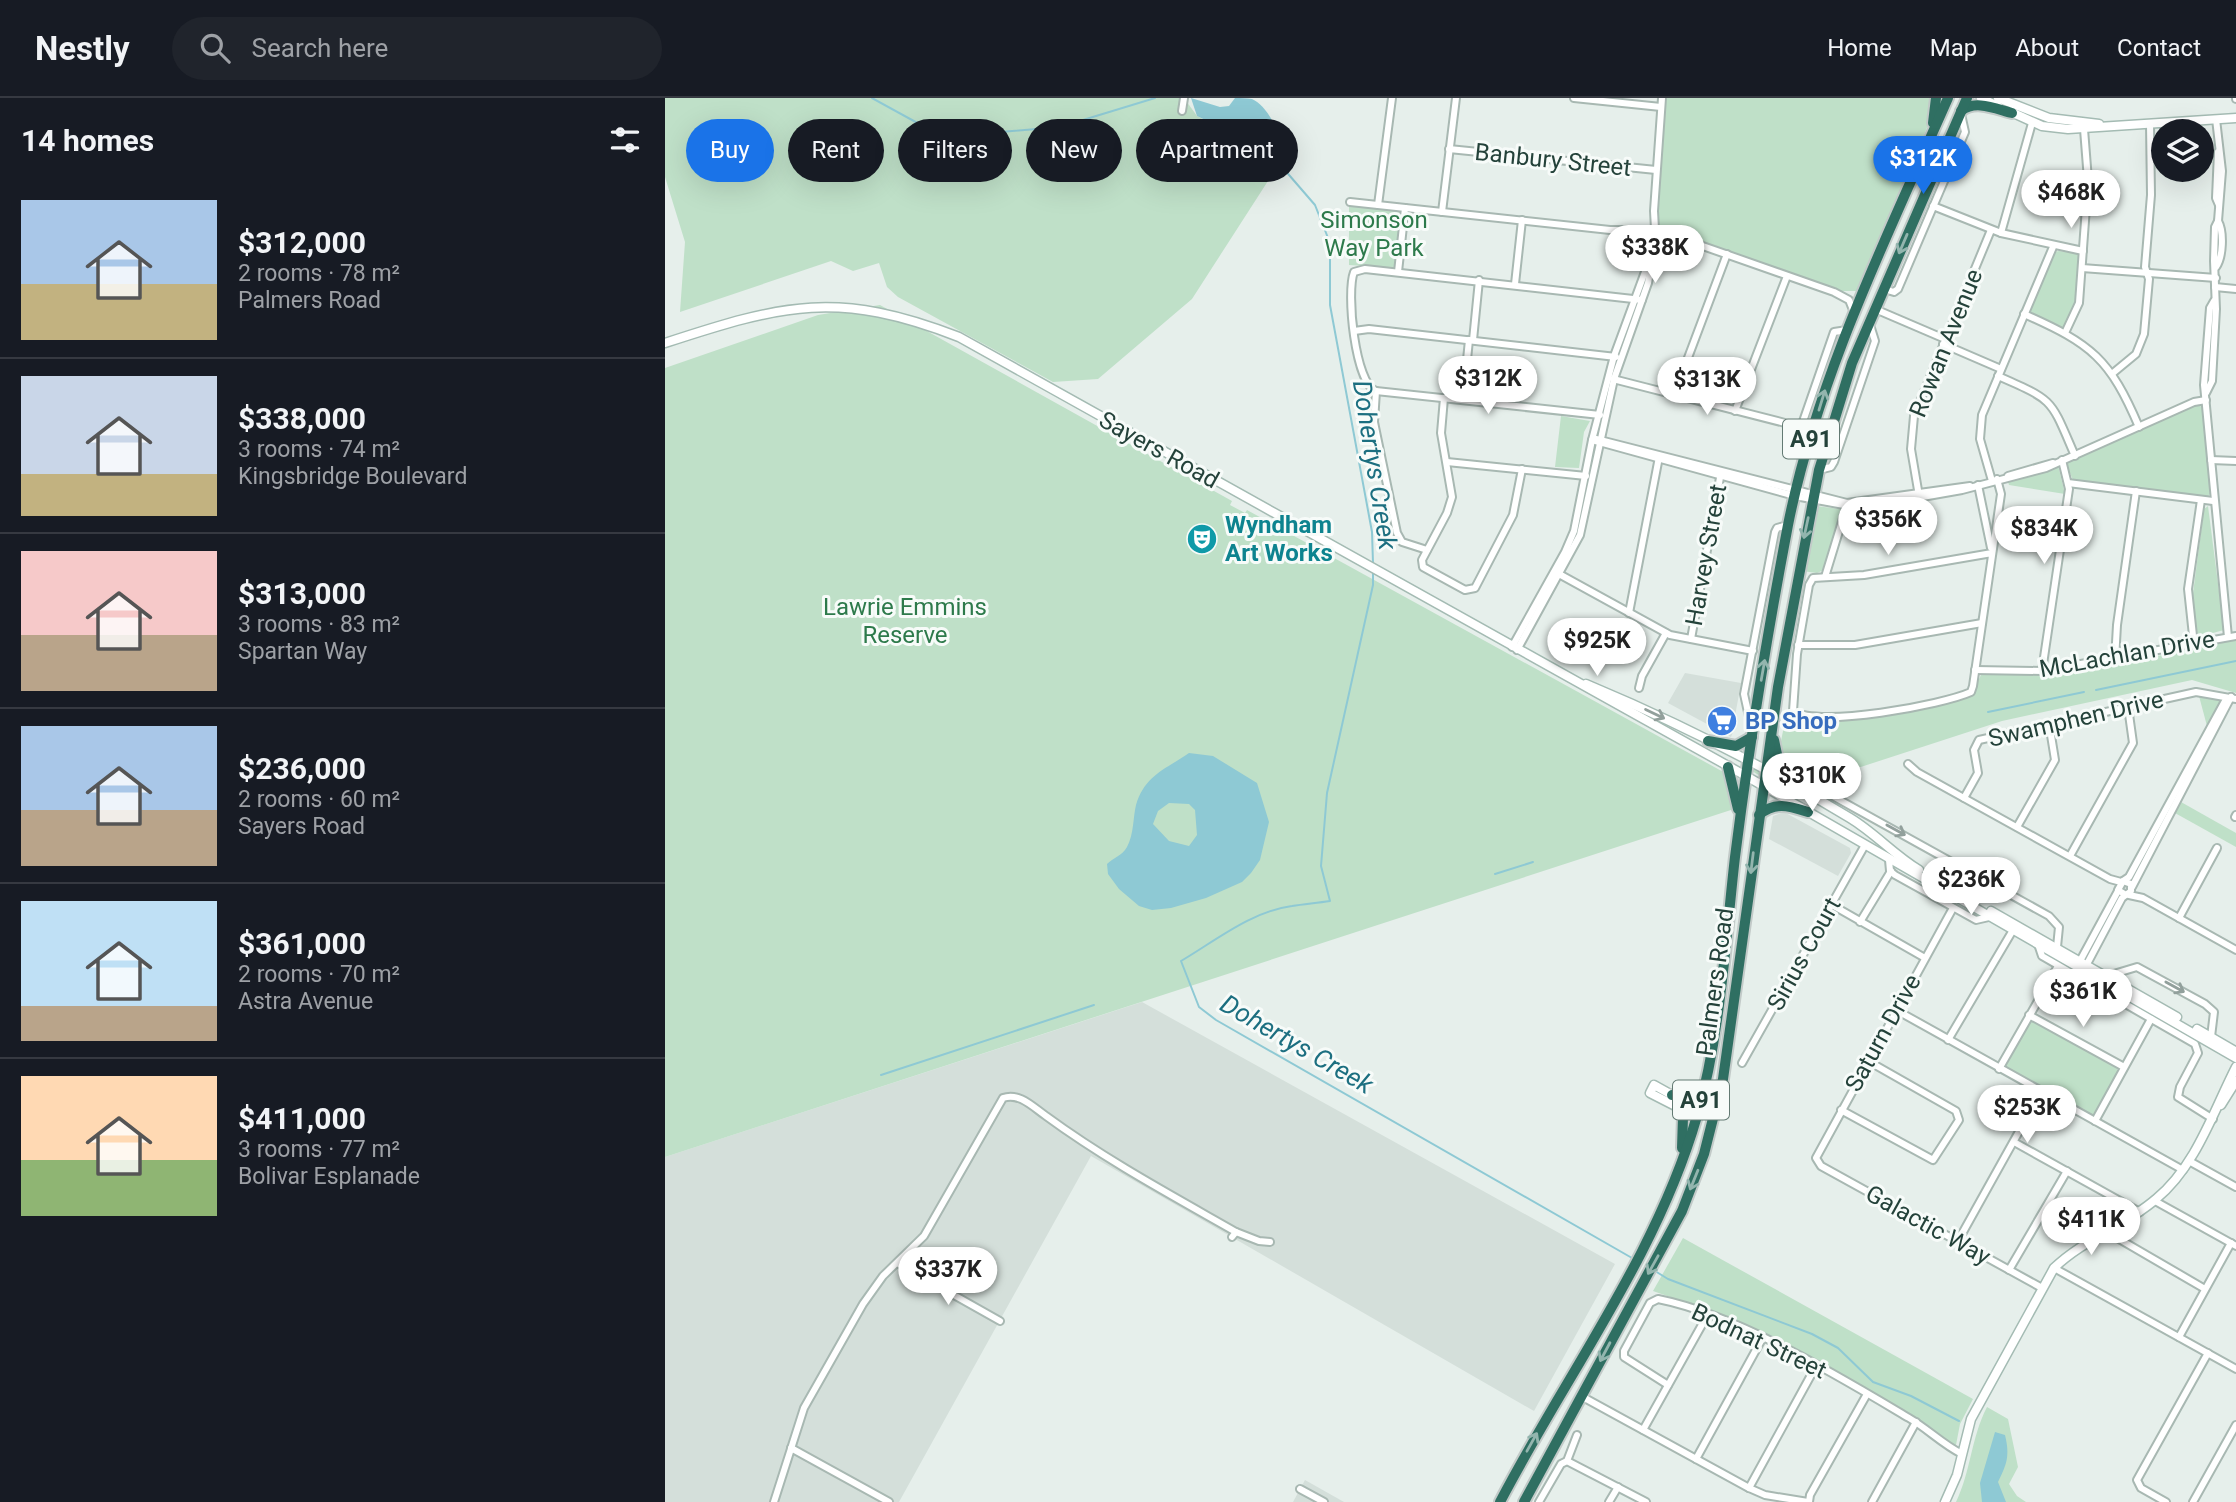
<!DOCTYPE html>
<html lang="en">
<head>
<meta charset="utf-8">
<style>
  body { margin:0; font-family:Roboto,sans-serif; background:#20242c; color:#f1f3f6; height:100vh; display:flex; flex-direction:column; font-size:26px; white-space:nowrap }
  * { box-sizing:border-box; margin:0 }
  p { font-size:23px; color:#9ea1a6 }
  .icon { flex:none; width:38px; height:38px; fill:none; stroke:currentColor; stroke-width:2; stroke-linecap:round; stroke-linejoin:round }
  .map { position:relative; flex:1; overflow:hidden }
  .sheet { display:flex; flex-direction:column; background:#171b24; width:665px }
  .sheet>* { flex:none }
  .top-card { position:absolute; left:21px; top:21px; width:665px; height:63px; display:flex; gap:14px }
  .tools { position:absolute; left:1486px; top:21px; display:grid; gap:14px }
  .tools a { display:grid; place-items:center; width:63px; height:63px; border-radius:50%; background:#171b24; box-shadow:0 7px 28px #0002; font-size:35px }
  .price { position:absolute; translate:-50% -60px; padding:0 16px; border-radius:24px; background:#fff; color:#222; font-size:23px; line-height:46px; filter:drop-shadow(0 2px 4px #0008) }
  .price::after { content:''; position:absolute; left:50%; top:42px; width:21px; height:16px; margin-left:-10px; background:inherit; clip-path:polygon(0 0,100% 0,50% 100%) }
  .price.active { background:#1a73e8; color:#fff }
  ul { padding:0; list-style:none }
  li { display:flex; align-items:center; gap:21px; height:175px; padding:0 21px }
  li+li { border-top:2px solid #363941 }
  li span { display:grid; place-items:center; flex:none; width:196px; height:140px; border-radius:0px; color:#555 }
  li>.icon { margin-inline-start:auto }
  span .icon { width:84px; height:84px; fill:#fffc; stroke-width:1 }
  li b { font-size:30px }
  h2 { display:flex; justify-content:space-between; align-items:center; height:84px; padding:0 21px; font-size:30px }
  .chip { padding:0 24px; border-radius:32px; background:#171b24; box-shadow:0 7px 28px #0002; font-size:24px; line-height:63px }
  .chip.active { background:#1a73e8; color:#fff }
  header { display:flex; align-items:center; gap:42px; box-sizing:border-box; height:98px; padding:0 35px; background:#171b24; border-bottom:2px solid #363941 }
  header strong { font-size:33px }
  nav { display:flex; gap:38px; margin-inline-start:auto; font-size:24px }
  .search { width:490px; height:63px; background:#20242c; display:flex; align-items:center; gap:18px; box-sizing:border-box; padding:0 24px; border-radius:38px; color:#9ea1a6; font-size:26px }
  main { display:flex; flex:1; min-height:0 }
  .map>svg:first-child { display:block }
</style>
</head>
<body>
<header>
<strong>Nestly</strong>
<div class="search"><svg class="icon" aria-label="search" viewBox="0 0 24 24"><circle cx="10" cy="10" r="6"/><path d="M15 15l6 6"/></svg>Search here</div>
<nav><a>Home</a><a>Map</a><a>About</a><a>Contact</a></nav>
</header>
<main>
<section class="sheet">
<h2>14 homes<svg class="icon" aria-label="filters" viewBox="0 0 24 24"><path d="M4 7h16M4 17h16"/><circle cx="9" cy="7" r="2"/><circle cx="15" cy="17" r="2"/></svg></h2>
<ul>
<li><span style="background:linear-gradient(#a9c7e8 60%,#c2b280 0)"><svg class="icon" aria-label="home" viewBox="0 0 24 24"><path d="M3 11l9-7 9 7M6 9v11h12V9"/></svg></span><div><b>$312,000</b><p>2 rooms · 78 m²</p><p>Palmers Road</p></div></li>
<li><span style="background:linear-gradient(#c9d6e8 70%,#c2b280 0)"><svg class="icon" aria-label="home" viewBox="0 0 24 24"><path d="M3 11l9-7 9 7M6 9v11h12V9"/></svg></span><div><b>$338,000</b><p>3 rooms · 74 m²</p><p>Kingsbridge Boulevard</p></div></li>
<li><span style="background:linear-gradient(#f6c9c9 60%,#b9a48a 0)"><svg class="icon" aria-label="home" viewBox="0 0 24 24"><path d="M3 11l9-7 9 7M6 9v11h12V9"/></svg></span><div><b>$313,000</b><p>3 rooms · 83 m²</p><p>Spartan Way</p></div></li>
<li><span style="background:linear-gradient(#a9c7e8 60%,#b9a48a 0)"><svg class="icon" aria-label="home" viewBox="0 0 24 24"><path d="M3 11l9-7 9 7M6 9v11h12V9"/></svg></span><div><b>$236,000</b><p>2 rooms · 60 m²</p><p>Sayers Road</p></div></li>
<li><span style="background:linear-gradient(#bfe0f5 75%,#b9a48a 0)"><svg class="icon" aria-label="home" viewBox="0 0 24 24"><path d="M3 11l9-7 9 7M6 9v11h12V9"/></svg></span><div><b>$361,000</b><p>2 rooms · 70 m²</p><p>Astra Avenue</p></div></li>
<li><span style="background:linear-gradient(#ffd9b3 60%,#8fb573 0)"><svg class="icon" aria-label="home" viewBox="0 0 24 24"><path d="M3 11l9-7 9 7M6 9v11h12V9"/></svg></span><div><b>$411,000</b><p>3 rooms · 77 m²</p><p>Bolivar Esplanade</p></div></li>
</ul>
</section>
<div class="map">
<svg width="1571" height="1404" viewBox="0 0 1571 1404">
  <rect width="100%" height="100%" fill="#e6efeb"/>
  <g fill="#d4dfda">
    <path d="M1020 575 1076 585 1070 618 1073 621 1066 639 1003 605Z"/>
    <path d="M1119 714 1185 750 1186 755 1173 778 1104 741 1108 718Z"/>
    <path d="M477 904 950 1166 869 1313 426 1058 234 1404H0V1059Z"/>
    <path d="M640 1382 679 1404H628Z"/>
  </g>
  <g fill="#bfe0c8">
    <path d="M0 0H519L532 18 579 43 619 58 527 201 433 281 388 284 233 199 222 189 214 165 188 173 166 163 15 214 20 144 0 79Z"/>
    <path d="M999 0H1269V12L1197 193H1173L993 129Z"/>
    <path d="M684 106 735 112 730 170 684 167Z"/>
    <path d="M1394 153 1411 155 1416 159 1412 207 1399 230 1366 217 1364 213 1389 154Z"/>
    <path d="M215 207 567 403 565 407 580 415 582 412 1062 676 1069 711 0 1059V270L153 217Z"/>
    <path d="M1532 307 1538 309 1545 396 1542 400 1408 382 1401 366 1405 362Z"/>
    <path d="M896 318 925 323 919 334 914 370 890 369Z"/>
    <path d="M1393 367 1400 396 1344 387 1342 381 1349 382Z"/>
    <path d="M1151 408 1175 411 1177 419 1159 472 1152 475 1137 473Z"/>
    <path d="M1543 408 1559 532 1533 539 1527 503 1539 411Z"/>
    <path d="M1571 542V595L1527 582 1337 623 1122 693 1085 672 1117 661 1115 648 1121 618 1165 622 1198 620 1306 597 1317 575C1403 579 1487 559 1571 542Z"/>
    <path d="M1539 597 1560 604 1549 627 1542 628 1534 598Z"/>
    <path d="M1516 704 1571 735V749L1510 715Z"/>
    <path d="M1364 922H1369L1452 969 1453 977 1430 1016 1423 1017 1340 970Z"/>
    <path d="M1018 1140 1308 1301 1295 1326 1291 1347C1274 1347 1259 1324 1244 1315 1160 1269 1078 1224 988 1193Z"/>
    <path d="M1322 1309 1343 1321 1353 1369 1344 1386 1352 1398 1361 1404H1291C1306 1373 1306 1340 1322 1309Z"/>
  </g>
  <g fill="#8ec9d4" fill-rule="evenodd">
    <path d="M526 0 555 9 564 8 570 0C575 0 582 0 587 1 606 9 622 49 619 69L609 70 569 36 532 18Z"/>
    <path d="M524 655 548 658 592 685 604 724 595 762 586 775 577 784 541 800 506 810 487 812 474 808 454 791 443 776 442 766C449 759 457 758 462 749 469 736 468 719 471 707 480 677 501 671 524 655ZM504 705 524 706 530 712 532 737 524 748 504 743 488 726 493 713Z"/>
    <path d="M1330 1334 1340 1337C1345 1358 1342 1366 1333 1384L1341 1404H1317L1315 1385Z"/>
  </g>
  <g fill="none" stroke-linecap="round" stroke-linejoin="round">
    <g stroke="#8ec9d4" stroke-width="2">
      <path d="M207 0 278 39 395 29 490 0"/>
      <path d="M618 70 650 107 665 145V207L707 434 708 465"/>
      <path d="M708 475V487L662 695 656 768 665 803C652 805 640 806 627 808 587 813 550 843 516 863L534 909 551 922 967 1160"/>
      <path d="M1431 592 1571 563"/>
      <path d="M1323 614 1419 594"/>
      <path d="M830 776 868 764"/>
      <path d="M216 977 429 907"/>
      <path d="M990 1173 1003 1181 1147 1236 1173 1250 1208 1284 1246 1298 1294 1323"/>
    </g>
    <g stroke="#a8b8b2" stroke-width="10">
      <g id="street">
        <path d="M909 0 996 9"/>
        <path d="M1571 0V1"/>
        <path d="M517 13 519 0"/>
        <path d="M1551 21 1557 73 1553 123C1559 134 1558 159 1551 169"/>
        <path d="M784 51 991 72"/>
        <path d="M1553 54 1551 100 1554 107"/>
        <path d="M685 104 945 132H983"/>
        <path d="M713 107 727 0"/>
        <path d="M1268 108 1336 135 1418 153"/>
        <path d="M777 114 791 0"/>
        <path d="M990 131 989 113 997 0"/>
        <path d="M992 132 1169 194 1184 202 1188 212"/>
        <path d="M1336 135 1367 25"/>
        <path d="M1417 170 1551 180"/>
        <path d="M733 174 740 110"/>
        <path d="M850 186 857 122"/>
        <path d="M1550 189 1571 191"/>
        <path d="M1219 191 1229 194 1233 191 1300 34 1296 16"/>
        <path d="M1549 203 1545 210 1539 287 1563 539"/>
        <path d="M1210 211 1280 241"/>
        <path d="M1359 216C1427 246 1445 261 1474 329"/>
        <path d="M689 233 704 231 951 259"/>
        <path d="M1400 235 1414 205 1423 82 1419 31"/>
        <path d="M808 242 814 182"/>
        <path d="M1278 246 1336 271"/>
        <path d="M1448 275 1471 256 1479 236 1484 181 1480 169 1486 97 1485 26"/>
        <path d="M1333 278C1390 303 1385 300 1410 358"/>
        <path d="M948 281 1120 325 1134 335"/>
        <path d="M711 293 935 317"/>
        <path d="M1541 295 1547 283 1551 211 1549 163 1550 129 1553 123"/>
        <path d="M1009 297 1062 156"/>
        <path d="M779 300 776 335 787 399 782 415 757 462 758 469 800 492 810 490 848 417 857 371"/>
        <path d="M798 301 804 242"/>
        <path d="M1070 313 1122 178"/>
        <path d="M931 341 1182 405 1305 388"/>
        <path d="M927 342 1130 398 1195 410 1297 392 1381 370 1529 304 1541 302"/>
        <path d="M1142 349 1134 335 1169 234 1182 232"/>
        <path d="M1546 362 1571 363"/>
        <path d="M782 364 921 378"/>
        <path d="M1154 372 1166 369 1169 364 1210 243 1205 227"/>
        <path d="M1343 378 1388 365"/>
        <path d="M1327 383 1315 341 1317 317 1388 149"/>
        <path d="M1403 385 1548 403"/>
        <path d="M1313 387 1326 450"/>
        <path d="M1254 398 1246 351 1249 318 1326 132"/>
        <path d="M762 452 737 444 732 435 709 324 711 293C690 286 681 194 689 174L700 171 977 202"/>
        <path d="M1327 455 1199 477 1148 480 1144 487 1132 556 1128 613C1154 630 1277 607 1306 594L1308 588 1336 396 1332 381"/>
        <path d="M894 476 1005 537 1088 553"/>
        <path d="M1160 479 1182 407"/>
        <path d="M964 515 994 359"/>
        <path d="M1026 541 1056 374"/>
        <path d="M1133 547H1190L1317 525"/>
        <path d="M1529 547 1523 491 1536 402"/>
        <path d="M847 549 900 454 909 433 927 342 949 258 981 171 983 141"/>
        <path d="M852 552 915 437 949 281 983 185 991 141"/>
        <path d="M1450 562 1452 527 1471 393"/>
        <path d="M1310 572 1377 573 1571 538"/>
        <path d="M1377 573 1404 391 1397 362"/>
        <path d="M974 590 977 578 1001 535"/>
        <path d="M1086 628 1079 596 1110 434 1112 430 1123 427"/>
        <path d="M1243 666 1252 674 1445 781 1456 784"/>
        <path d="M1150 699 1164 696 1384 818 1394 829 1392 849"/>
        <path d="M1299 700 1313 675 1309 652 1314 642 1531 594 1571 601"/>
        <path d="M1570 719 1571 717"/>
        <path d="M1352 729 1390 662 1384 625"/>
        <path d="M1405 758 1468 645 1463 609"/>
        <path d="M1224 762 1225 773 1230 777 1311 822 1324 819"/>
        <path d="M1458 783 1464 779 1560 603 1566 599"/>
        <path d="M1467 789 1566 599"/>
        <path d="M1464 797 1478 800 1571 852"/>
        <path d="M1167 807 1260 860"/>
        <path d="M1288 810 1151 1060 1156 1068 1377 1190"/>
        <path d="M1514 820 1552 750"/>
        <path d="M1195 824 1226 773"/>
        <path d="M1373 846 1377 858 1530 946 1533 955 1515 989 1513 999 1548 1021"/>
        <path d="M1415 863 1453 793"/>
        <path d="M1422 866 1457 800 1466 793V786L1458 783 1453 792 1461 797"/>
        <path d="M1442 878 1472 869 1540 906 1549 914 1546 939"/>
        <path d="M1231 912 1518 1072"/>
        <path d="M1364 917 1459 969"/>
        <path d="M1283 942 1348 832"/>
        <path d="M1077 965 1200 747"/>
        <path d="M1334 971 1393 868"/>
        <path d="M1176 1012 1268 1062 1294 1022 1291 1013 1203 963"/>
        <path d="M1430 1023 1486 921"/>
        <path d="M1349 1044 1475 1114"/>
        <path d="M1524 1063 1571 1089"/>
        <path d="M1490 1103 1571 1148"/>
        <path d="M1442 1134 1540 1191"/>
        <path d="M567 1139 571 1134 594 1143 605 1144"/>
        <path d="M1293 1143 1376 994"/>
        <path d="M232 1165 335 1223"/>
        <path d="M1389 1170 1571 1271"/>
        <path d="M1344 1172 1402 1073"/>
        <path d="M1514 1239 1566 1145"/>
        <path d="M1003 1287 959 1259V1253L985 1205 993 1201C1073 1217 1173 1278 1244 1320 1263 1331 1277 1346 1297 1356"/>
        <path d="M916 1298 1084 1390 1100 1397 1143 1404"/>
        <path d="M978 1332 1043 1216"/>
        <path d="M126 1350 224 1404"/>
        <path d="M1031 1361 1097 1241"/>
        <path d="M902 1363 981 1404"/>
        <path d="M1084 1390 1151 1268"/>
        <path d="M635 1391 659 1404"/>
        <path d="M109 1404 139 1310 198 1206 218 1178 259 1138 338 1000C354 994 368 1009 381 1018 441 1062 506 1097 571 1134"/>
        <path d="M874 1404 896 1366 902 1363 912 1337"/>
        <path d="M944 1404 953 1389"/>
        <path d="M1144 1404 1145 1397 1202 1296"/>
        <path d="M1207 1404 1251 1324"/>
        <path d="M1501 1404 1476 1390 1472 1382 1543 1255"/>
        <path d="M1528 1404 1571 1327"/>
      </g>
    </g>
    <g stroke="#a4bbb3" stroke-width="11">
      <g id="secondary">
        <path d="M1316 0 1333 8"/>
        <path d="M1333 0 1384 20 1434 26"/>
        <path d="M1344 13 1377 28 1403 31 1571 20"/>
        <path d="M0 245C119 206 173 192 294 239L1081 678 1571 960"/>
        <path d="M921 586C1012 624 1101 669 1185 720 1210 735 1229 757 1254 772"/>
        <path d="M1326 813 1512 919"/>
        <path d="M1532 931 1570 953"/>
        <path d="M1556 1007 1571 983"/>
        <path d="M1032 1019 985 995 989 987 1034 1012"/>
        <path d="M1280 1404 1292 1377 1306 1321 1389 1170C1419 1141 1460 1128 1491 1101 1531 1068 1548 1014 1571 969"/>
      </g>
    </g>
    <g stroke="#c2cac8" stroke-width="14">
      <g id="highway">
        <path d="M1296 13C1310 1 1331 11 1347 15"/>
        <path d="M1268 25 1271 0"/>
        <path d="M1109 642 1116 675 1121 685"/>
        <path d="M1043 643 1071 648 1087 639"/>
        <path d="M1063 669 1073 711"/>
        <path d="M1094 717C1110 703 1124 708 1143 714"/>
        <path d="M1007 997 1028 999 1038 992"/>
        <path d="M1014 1011 1018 1019 1017 1050"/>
        <path d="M835 1404C901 1277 992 1157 1032 1018 1056 935 1060 845 1070 759 1084 648 1102 537 1123 427 1153 277 1222 139 1283 0"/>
        <path d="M859 1404 1017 1113 1039 1056 1058 981 1113 589 1154 372 1187 265 1302 0"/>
      </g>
    </g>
    <use href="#street" stroke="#fff" stroke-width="6"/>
    <use href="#secondary" stroke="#fff" stroke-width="8"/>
    <use href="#highway" stroke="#2f6f62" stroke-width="10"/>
  </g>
  <defs><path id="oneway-shaft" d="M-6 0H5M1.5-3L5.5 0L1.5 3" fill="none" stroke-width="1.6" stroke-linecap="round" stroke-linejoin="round" transform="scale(1.75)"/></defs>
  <g stroke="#93b5ae">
    <use href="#oneway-shaft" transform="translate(1238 146) rotate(113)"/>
    <use href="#oneway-shaft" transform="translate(1157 302) rotate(-73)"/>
    <use href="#oneway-shaft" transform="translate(1141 430) rotate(102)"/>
    <use href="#oneway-shaft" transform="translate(1098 572) rotate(-80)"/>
    <use href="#oneway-shaft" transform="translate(1087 765) rotate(97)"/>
    <use href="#oneway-shaft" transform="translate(1029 1082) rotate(112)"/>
    <use href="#oneway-shaft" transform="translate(988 1167) rotate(119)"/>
    <use href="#oneway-shaft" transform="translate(940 1254) rotate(118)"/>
    <use href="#oneway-shaft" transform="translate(867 1344) rotate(-61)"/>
  </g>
  <g stroke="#92a09c">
    <use href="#oneway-shaft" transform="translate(990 616) rotate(26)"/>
    <use href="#oneway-shaft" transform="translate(1231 732) rotate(29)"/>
    <use href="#oneway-shaft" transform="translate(1510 889) rotate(29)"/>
  </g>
  <defs>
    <g id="theatre-disc" transform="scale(1.575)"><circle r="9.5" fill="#0f9aa8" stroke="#f7fbf9"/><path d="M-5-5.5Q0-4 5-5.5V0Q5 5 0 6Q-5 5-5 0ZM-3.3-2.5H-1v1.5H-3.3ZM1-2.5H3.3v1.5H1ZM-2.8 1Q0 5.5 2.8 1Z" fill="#fff"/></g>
    <g id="supermarket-disc" transform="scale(1.575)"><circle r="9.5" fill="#3f7fe0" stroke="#f7fbf9"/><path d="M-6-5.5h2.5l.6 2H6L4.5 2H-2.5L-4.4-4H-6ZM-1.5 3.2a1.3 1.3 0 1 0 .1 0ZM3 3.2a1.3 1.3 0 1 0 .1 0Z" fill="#fff"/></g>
  </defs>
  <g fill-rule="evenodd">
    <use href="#theatre-disc" x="537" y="441"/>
    <use href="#supermarket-disc" x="1057" y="623"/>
  </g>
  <g text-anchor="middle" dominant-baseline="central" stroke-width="6" stroke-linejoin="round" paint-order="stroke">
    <g fill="#f7fbf9" stroke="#637a73" stroke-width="2">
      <rect x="1118" y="321.5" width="56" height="39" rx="5"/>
      <rect x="1008" y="982.5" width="56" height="39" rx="5"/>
    </g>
    <g font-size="23" font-weight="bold" fill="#24423a">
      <text x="1146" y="341">A91</text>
      <text x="1036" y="1002">A91</text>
    </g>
    <g font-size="24" fill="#24423a" stroke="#f7fbf9">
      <text transform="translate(888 62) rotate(6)">Banbury Street</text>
      <text transform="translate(1281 245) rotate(-68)">Rowan Avenue</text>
      <text transform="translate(494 352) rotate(29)">Sayers Road</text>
      <text transform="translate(1041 457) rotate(-80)">Harvey Street</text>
      <text transform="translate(1462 556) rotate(-10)">McLachlan Drive</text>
      <text transform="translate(1411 621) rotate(-13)">Swamphen Drive</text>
      <text transform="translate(1139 856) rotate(-61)">Sirius Court</text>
      <text transform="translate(1050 884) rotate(-82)">Palmers Road</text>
      <text transform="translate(1218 935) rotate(-61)">Saturn Drive</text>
      <text transform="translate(1263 1127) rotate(29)">Galactic Way</text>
      <text transform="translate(1094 1243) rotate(25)">Bodnat Street</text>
    </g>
    <g font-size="24" fill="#2d7a4b" stroke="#f7fbf9">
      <text x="709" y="122">Simonson<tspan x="709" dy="28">Way Park</tspan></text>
      <text x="240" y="509">Lawrie Emmins<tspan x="240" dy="28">Reserve</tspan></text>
    </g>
    <g font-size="24" font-weight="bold" fill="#0d838f" stroke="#f7fbf9" text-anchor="start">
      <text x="560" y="427">Wyndham<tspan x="560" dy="28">Art Works</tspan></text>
    </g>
    <g font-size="24" font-weight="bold" fill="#366cbe" stroke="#f7fbf9" text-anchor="start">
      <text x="1080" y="623">BP Shop</text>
    </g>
    <g font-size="26" font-style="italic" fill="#1c6f80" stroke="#f7fbf9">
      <text transform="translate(710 367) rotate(81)">Dohertys Creek</text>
      <text transform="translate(632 946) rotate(30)">Dohertys Creek</text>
    </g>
  </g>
</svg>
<div class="tools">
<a><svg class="icon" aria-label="layers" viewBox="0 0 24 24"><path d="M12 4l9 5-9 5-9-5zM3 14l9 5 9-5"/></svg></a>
</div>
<b class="price active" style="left:1258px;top:98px">$312K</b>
<b class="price" style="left:1406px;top:132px">$468K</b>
<b class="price" style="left:990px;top:187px">$338K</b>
<b class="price" style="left:823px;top:318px">$312K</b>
<b class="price" style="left:1042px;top:319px">$313K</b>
<b class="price" style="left:1223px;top:459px">$356K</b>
<b class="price" style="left:1379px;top:468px">$834K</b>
<b class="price" style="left:932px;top:580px">$925K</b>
<b class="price" style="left:1147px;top:715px">$310K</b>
<b class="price" style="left:1306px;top:819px">$236K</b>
<b class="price" style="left:1418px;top:931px">$361K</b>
<b class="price" style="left:1362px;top:1047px">$253K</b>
<b class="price" style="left:1426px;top:1159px">$411K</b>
<b class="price" style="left:283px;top:1209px">$337K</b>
<div class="top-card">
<a class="chip active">Buy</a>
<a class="chip">Rent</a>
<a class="chip">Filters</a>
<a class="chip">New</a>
<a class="chip">Apartment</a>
</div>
</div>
</main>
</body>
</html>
